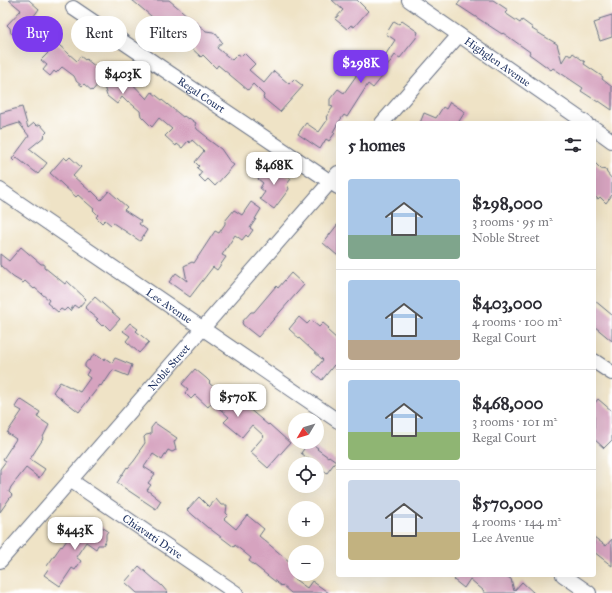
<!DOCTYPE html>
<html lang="en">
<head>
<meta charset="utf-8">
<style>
  body { margin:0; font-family:"IM FELL Great Primer",serif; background:#f7f7f7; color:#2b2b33; height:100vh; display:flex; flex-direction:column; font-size:15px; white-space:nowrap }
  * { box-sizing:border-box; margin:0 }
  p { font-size:13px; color:#7c7c81 }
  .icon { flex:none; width:22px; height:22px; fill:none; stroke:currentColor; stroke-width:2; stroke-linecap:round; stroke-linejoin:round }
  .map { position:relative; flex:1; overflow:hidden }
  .sheet { position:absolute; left:336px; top:121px; width:260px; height:456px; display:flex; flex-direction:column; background:#fff; border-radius:4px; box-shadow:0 4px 16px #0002 }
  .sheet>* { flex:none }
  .hud { position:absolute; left:12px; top:16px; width:264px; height:36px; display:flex; gap:8px }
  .needle { width:26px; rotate:232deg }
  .fabs { position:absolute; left:288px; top:413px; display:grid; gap:8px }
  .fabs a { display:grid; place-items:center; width:36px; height:36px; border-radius:50%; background:#fff; box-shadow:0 4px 16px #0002; font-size:20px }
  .price { position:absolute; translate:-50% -34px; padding:0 9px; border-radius:8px; background:#fff; color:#222; font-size:13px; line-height:26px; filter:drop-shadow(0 1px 2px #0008) }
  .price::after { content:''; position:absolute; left:50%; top:24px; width:12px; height:9px; margin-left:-6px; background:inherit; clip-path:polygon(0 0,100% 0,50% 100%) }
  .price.active { background:#7c3aed; color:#fff }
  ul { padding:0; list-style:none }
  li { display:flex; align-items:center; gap:12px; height:100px; padding:0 12px }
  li+li { border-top:1px solid #e1e1e2 }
  li span { display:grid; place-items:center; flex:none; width:112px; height:80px; border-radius:4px; color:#555 }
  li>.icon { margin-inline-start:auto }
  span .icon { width:48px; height:48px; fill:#fffc; stroke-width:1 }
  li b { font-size:17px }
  h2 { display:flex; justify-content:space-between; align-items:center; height:48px; padding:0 12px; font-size:17px }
  .chip { padding:0 14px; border-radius:18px; background:#fff; box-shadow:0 4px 16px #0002; font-size:14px; line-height:36px }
  .chip.active { background:#7c3aed; color:#fff }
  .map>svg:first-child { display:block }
</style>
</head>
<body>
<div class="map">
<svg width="612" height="593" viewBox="0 0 612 593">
  <rect width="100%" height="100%" fill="#fff"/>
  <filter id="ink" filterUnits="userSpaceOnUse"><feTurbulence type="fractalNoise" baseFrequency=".025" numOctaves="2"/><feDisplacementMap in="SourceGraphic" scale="8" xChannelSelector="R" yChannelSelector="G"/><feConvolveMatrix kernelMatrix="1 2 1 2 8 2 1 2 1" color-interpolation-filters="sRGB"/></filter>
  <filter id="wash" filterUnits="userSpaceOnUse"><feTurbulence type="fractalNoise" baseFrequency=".012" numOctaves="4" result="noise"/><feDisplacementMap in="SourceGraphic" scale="16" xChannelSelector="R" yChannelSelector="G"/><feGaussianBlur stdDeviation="0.9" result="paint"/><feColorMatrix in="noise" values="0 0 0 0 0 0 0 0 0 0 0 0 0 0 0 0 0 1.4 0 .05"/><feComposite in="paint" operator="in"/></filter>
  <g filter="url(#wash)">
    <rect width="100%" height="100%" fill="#efe3c6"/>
    <g id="blocks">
      <g fill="#d6a3bf">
        <path d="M9 0H29L39 9 28 24 44 40 47 36 50 39 51 38 77 61 80 56 85 60 86 59 112 80 118 72 123 76 124 75 147 99 152 92 183 117 184 116 188 119 189 118 196 123 195 125 197 129 207 137 206 138 221 149 230 162 234 165 215 186 208 179 205 182 199 176 202 172 197 168 199 166 195 162 204 151 192 140 190 143 188 141 182 148 177 144 176 146 165 136 172 129 159 118 152 127 141 116 140 111 128 101 127 102 122 97 117 104 107 96 102 80 92 91 84 84 82 86 76 81V80L74 76 62 67 56 73 54 71 50 76 43 70 47 65 41 60 48 53 34 40 30 45 25 41H20L11 33 10 28 7 25 21 10Z"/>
        <path d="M132 0H169L206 31 213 32 216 34 222 42 217 48 232 60 238 54 241 56 244 53 255 64 249 70 264 83 274 71 289 84 294 79 303 86 280 112 263 98 264 95 253 84 248 90 218 65 216 68 203 55 201 57 186 43 181 49 177 45 172 44 170 40 166 36 170 32Z"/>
        <path d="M332 0H357L368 11 354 27 351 25 347 29 335 19 343 10Z"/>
        <path d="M461 0H493L508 10 505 13 520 23 522 20 533 28 532 29 557 44 562 62 567 54 571 56 573 53 585 62 584 64 603 77 602 79 612 87V110L599 101 598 102 581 91 583 88 553 68 551 70 536 59 529 54 530 52 503 33 502 34 459 6 457 5Z"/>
        <path d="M612 15V37L600 41 594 23 600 21 599 19Z"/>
        <path d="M394 21 399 24 402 21 418 32 416 38 400 58 395 55 384 71 382 77 373 88 368 84 347 117 344 115 338 123 333 132 335 133 329 141 326 139 320 149 298 134 306 123 319 132 328 119 326 117 333 107 330 106V99L338 89 344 93 356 76V69L364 58 371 62 375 57 378 59 381 54 384 57 395 40 386 34Z"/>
        <path d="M450 102 465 112 458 123H420L424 113 436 118 443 107 446 109Z"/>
        <path d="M22 107 28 128 34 123 37 126 40 124 47 132 44 135 45 136 29 149 47 163 38 174 17 158 14 161 12 159 29 136 19 123 0 129V113Z"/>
        <path d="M64 157 67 160 70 157 81 167 73 176 91 192 92 191 101 200 109 191 127 207 124 210 141 221 139 224 147 230 140 241 113 223 111 225 105 220 102 223 96 217 98 215 93 210 94 209 78 195 76 197 50 173Z"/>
        <path d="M594 162 601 169 606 170 607 173 612 179V195L606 203 600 197 598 199 594 196Z"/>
        <path d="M267 167 272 171 274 167 291 179 287 184 289 189 274 209 260 199 265 192 260 188 263 183 258 179Z"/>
        <path d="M251 202 261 209 255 219H256L250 228 253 230 248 237 246 235 242 240 235 235 222 255 226 257 217 270 213 267 190 297 169 282 176 273 187 281 184 266 192 262 194 263 215 231 219 233 225 224V221L234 210 242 215Z"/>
        <path d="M338 224V256L323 243Z"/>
        <path d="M21 247 41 264H44V267L65 284 67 281 86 299 78 308 74 305 70 311 67 308 64 311 61 309 58 312 47 303 49 300 35 288 34 289 25 281 23 283 13 277 0 265V254L9 261Z"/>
        <path d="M291 273 304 285 258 337 243 325 242 322 251 312H254L276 286 278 288Z"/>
        <path d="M95 297 120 319 110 330 104 324 102 326 96 320 98 319 85 308Z"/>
        <path d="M594 300 612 315V341L594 326Z"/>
        <path d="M299 317 307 324 311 320 319 327 323 323 329 328 327 330 338 340V368L334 365 322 380 313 372 323 360 289 329Z"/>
        <path d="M130 323 138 329 136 331 149 342 139 353 126 341 130 336 123 331Z"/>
        <path d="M94 354 104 360 105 358 112 363 115 358 132 365 128 376 113 370 105 382 104 381 101 386 100 385 79 412 53 392 60 382 80 392 90 378 86 375 89 370 85 367V364L87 361 90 360Z"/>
        <path d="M195 369 206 378 210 382 209 383 226 398 230 393 234 396 268 425 269 424 290 443 268 468 250 452 264 436 252 425 242 437 224 422 229 417 212 402 208 407 195 395 191 399 185 393 188 389 182 384Z"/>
        <path d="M20 399 40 412 37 417 49 425 42 439H43L30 459 45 469 39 478 26 468 11 487 9 492 12 495 0 512V469L6 461 3 459 16 439 7 433 22 411 15 407Z"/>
        <path d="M598 399 612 411V440L604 448 594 439V404Z"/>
        <path d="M155 423 177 438 174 442 176 450 172 452 168 450 162 460 153 454 144 467 155 474 148 483 151 485 147 490 161 501 156 509 117 483 127 467 128 468 134 461 141 451 140 450 145 443 144 437 146 435 151 434V428Z"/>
        <path d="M309 442 318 448 317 449 328 457 329 456 336 461 327 473 301 453Z"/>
        <path d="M199 497 209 507 216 499 221 505H227L226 513 228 515 224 519 236 529 247 515 264 529 259 536 271 546 290 562 295 555V576L293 578 307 588 312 581 329 593H291L282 585 281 586 249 561 251 558 235 545 234 547 209 528H208L187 510Z"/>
        <path d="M88 518 108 531 106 534V540L103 545H98L96 549 86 542 76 557 81 561 75 570 72 568 60 586 44 575 49 568 47 566 61 546 62 547 72 533 76 535Z"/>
        <path d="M594 537 606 546 612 539V566L594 552Z"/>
        <path d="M139 566 162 586 168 593H137L125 582Z"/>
        <path d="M458 575H504L511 579 514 591 522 582 534 593H484V591L470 579 464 588 454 580Z"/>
      </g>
    </g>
  </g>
  <g filter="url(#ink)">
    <use href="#blocks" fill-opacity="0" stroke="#656e82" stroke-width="1"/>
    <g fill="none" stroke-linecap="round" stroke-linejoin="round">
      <g stroke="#656e82" stroke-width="16">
        <g id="minor">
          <path id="s1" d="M409 0 586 123"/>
          <path id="s2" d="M73 8 338 187"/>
          <path d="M382 123 459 35"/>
          <path d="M594 128 612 141"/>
          <path id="s3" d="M0 190 338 421"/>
          <path d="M594 361 612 373"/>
          <path id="s4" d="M70 480 236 593"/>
          <path id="s5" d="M0 561 338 173"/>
          <path d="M563 575 589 593"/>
        </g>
      </g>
      <use href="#minor" stroke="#fff" stroke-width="14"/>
    </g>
  </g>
  <g text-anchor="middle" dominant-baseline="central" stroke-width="3.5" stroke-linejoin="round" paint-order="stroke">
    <g font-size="11" fill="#1b2f5e" stroke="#fff">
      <text stroke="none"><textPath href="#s1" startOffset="108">Highglen Avenue</textPath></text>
      <text stroke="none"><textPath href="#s2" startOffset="155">Regal Court</textPath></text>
      <text stroke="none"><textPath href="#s3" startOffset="205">Lee Avenue</textPath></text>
      <text stroke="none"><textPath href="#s5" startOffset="257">Noble Street</textPath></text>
      <text stroke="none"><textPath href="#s4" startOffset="100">Chiavatti Drive</textPath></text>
    </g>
  </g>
</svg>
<div class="fabs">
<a><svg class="needle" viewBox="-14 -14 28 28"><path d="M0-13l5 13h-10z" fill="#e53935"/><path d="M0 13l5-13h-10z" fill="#7c7c81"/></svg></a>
<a><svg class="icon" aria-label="locate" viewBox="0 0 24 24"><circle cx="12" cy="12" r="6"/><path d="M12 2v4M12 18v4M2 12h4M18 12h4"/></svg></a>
<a>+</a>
<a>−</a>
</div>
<b class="price active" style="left:361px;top:84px">$298K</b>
<b class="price" style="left:123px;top:95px">$403K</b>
<b class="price" style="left:274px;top:186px">$468K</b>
<b class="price" style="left:238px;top:418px">$570K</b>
<b class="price" style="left:75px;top:551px">$443K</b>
<div class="hud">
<a class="chip active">Buy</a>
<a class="chip">Rent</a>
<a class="chip">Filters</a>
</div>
<section class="sheet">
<h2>5 homes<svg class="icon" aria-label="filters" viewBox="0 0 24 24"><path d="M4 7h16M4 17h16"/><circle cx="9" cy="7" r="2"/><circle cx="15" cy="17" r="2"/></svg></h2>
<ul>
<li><span style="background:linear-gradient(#a9c7e8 70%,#7fa58c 0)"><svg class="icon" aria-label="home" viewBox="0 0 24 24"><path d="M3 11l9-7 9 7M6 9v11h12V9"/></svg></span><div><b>$298,000</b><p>3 rooms · 95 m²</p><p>Noble Street</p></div></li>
<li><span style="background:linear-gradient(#a9c7e8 75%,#b9a48a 0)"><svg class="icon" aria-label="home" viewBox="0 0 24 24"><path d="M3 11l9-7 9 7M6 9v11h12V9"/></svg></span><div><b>$403,000</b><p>4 rooms · 100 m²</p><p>Regal Court</p></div></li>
<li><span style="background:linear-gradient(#a9c7e8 65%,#8fb573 0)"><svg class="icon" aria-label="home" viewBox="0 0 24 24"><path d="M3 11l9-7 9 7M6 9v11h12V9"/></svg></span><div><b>$468,000</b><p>3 rooms · 101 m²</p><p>Regal Court</p></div></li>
<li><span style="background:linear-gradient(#c9d6e8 65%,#c2b280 0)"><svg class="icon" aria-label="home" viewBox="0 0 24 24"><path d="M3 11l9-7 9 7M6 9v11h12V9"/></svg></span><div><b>$570,000</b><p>4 rooms · 144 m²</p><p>Lee Avenue</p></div></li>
</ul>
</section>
</div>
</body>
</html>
